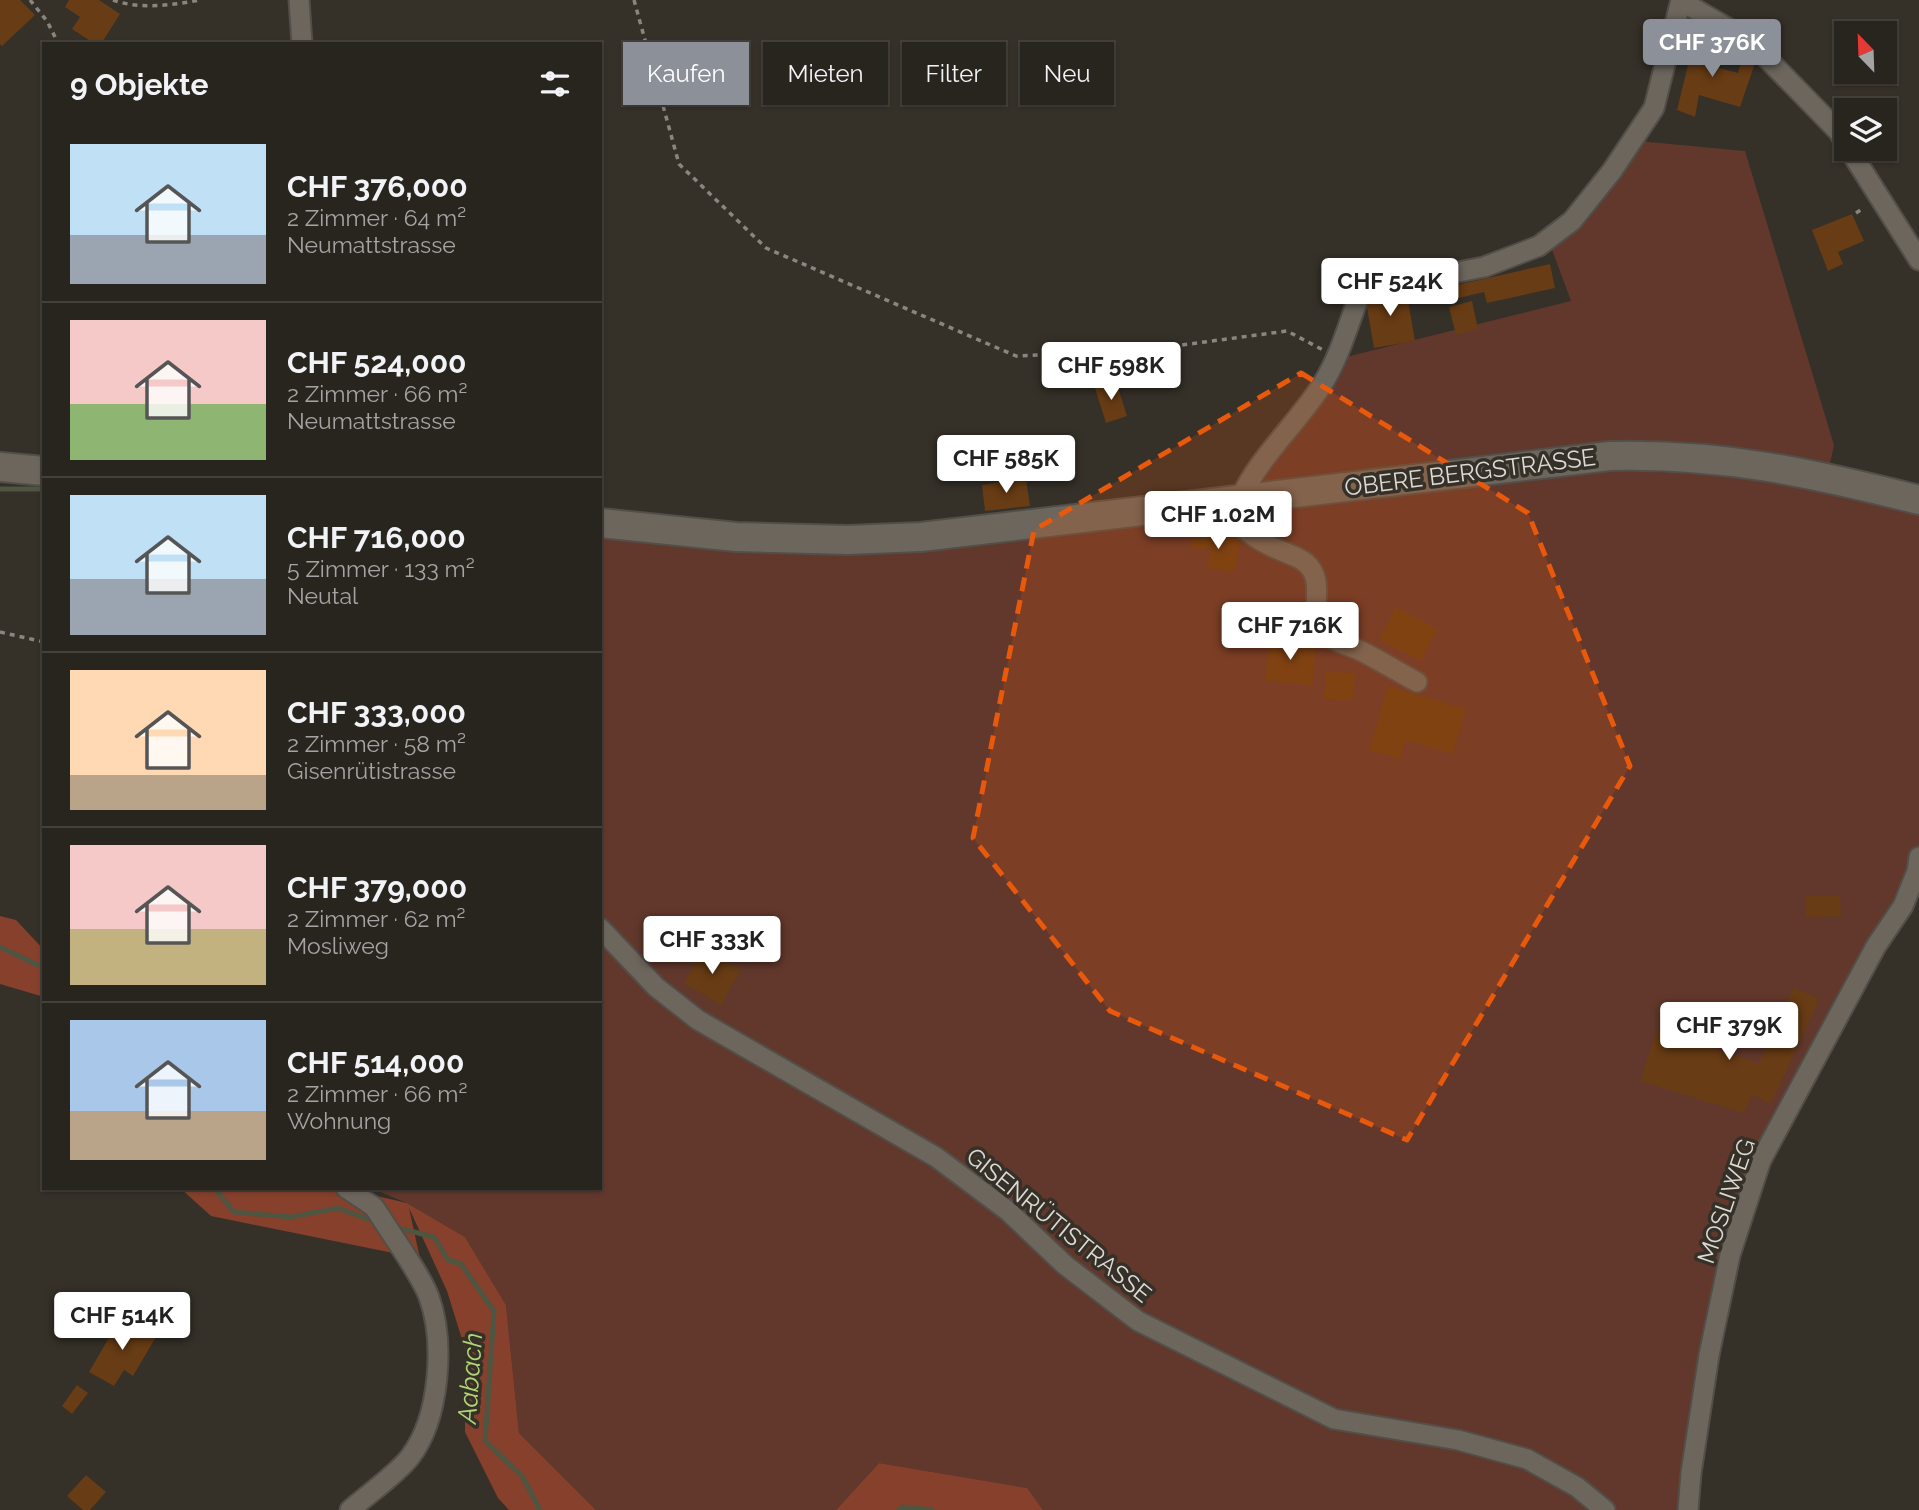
<!DOCTYPE html>
<html lang="de">
<head>
<meta charset="utf-8">
<style>
  body { margin:0; font-family:Raleway,sans-serif; background:#302c27; color:#f1f3f6; height:100vh; display:flex; flex-direction:column; font-size:26px; white-space:nowrap }
  * { box-sizing:border-box; margin:0 }
  p { font-size:23px; color:#a5a4a4 }
  .icon { flex:none; width:38px; height:38px; fill:none; stroke:currentColor; stroke-width:2; stroke-linecap:round; stroke-linejoin:round }
  .map { position:relative; flex:1; overflow:hidden }
  .side { position:absolute; left:42px; top:42px; width:560px; height:1148px; display:flex; flex-direction:column; background:#28241e; border-radius:0px; box-shadow:0 2px 5px #0004,0 0 0 2px #44413c }
  .side>* { flex:none }
  .hud { position:absolute; left:623px; top:42px; width:665px; height:63px; display:flex; gap:14px }
  .needle { width:46px; rotate:337deg }
  .fabs { position:absolute; left:1834px; top:21px; display:grid; gap:14px }
  .fabs a { display:grid; place-items:center; width:63px; height:63px; border-radius:0px; background:#28241e; box-shadow:0 2px 5px #0004,0 0 0 2px #44413c; font-size:35px }
  .price { position:absolute; translate:-50% -60px; padding:0 16px; border-radius:7px; background:#fff; color:#222; font-size:23px; line-height:46px; filter:drop-shadow(0 2px 4px #0008) }
  .price::after { content:''; position:absolute; left:50%; top:42px; width:21px; height:16px; margin-left:-10px; background:inherit; clip-path:polygon(0 0,100% 0,50% 100%) }
  .price.on { background:#8c9099; color:#fff }
  ul { padding:0; list-style:none }
  li { display:flex; align-items:center; gap:21px; height:175px; padding:0 28px }
  li+li { border-top:2px solid #44413c }
  li span { display:grid; place-items:center; flex:none; width:196px; height:140px; border-radius:0px; color:#555 }
  li>.icon { margin-inline-start:auto }
  span .icon { width:84px; height:84px; fill:#fffc; stroke-width:1 }
  li b { font-size:30px }
  h2 { display:flex; justify-content:space-between; align-items:center; height:84px; padding:0 28px; font-size:30px }
  .chip { padding:0 24px; border-radius:0px; background:#28241e; box-shadow:0 2px 5px #0004,0 0 0 2px #44413c; font-size:24px; line-height:63px }
  .chip.on { background:#8c9099; color:#fff }
  .map>svg:first-child { display:block }
</style>
</head>
<body>
<div class="map">
<svg width="1919" height="1510" viewBox="0 0 1919 1510">
  <rect width="100%" height="100%" fill="#353028"/>
  <g fill="#62382c">
    <path d="M1638 141 1745 151 1834 445 1829 468 1743 450 1265 483 1261 474 1342 358 1571 301 1551 247 1593 211Z"/>
    <path d="M1668 463 1919 504V860L1761 1160 1730 1255 1688 1510H1043L1026 1488 879 1463 836 1510H596L519 1433 506 1305 465 1237 407 1203 371 1188H600V528L921 537Z"/>
  </g>
  <g fill="#86402c">
    <path d="M0 916 16 920 44 950V997L0 984Z"/>
    <path d="M180 1188H342L407 1203 465 1237 506 1305 519 1433 596 1510H509L498 1498 465 1432V1349L447 1291 409 1208 428 1295 403 1255 211 1216Z"/>
    <path d="M879 1463 1027 1488 1043 1510H836Z"/>
  </g>
  <g fill="none" stroke-linecap="round" stroke-linejoin="round">
    <g stroke="#4e5540" stroke-width="5">
      <path d="M0 489H44"/>
      <path d="M0 947 44 968"/>
      <path d="M214 1188 234 1212 291 1217 338 1208 378 1223"/>
      <path d="M394 1227 434 1237 448 1260 461 1264 494 1311 485 1441 522 1476 540 1510"/>
      <path d="M899 1510 904 1507 932 1510"/>
    </g>
  </g>
  <g fill="#683c14">
    <path d="M0 0H20L35 15 2 46 0 44Z"/>
    <path d="M69 0H99L120 14 101 44H95L72 29 80 17 65 7Z"/>
    <path d="M1695 36 1718 43 1712 66 1738 73 1742 58 1755 63 1740 107 1699 95 1695 117 1677 110Z"/>
    <path d="M1852 214 1864 241 1838 252 1843 264 1828 271 1812 230Z"/>
    <path d="M1550 264 1555 288 1487 303 1484 292 1446 301 1443 288Z"/>
    <path d="M1406 289 1415 341 1374 348 1365 296Z"/>
    <path d="M1472 301 1478 329 1456 335 1449 307Z"/>
    <path d="M1116 381 1127 416 1106 423 1095 388Z"/>
    <path d="M1026 479 1030 506 985 511 982 485Z"/>
    <path d="M1192 533 1240 539 1235 572 1207 568 1210 550 1190 548Z"/>
    <path d="M1396 607 1437 629 1421 661 1379 640Z"/>
    <path d="M1269 639 1316 644 1312 685 1265 681Z"/>
    <path d="M1326 672 1355 673 1353 700 1324 699Z"/>
    <path d="M1388 686 1466 709 1453 754 1406 740 1400 759 1369 750Z"/>
    <path d="M1805 896H1840L1841 916 1806 917Z"/>
    <path d="M704 948 741 970 721 1005 684 983Z"/>
    <path d="M1794 987 1819 999 1771 1104 1752 1094 1744 1113 1640 1081 1657 1030 1759 1063Z"/>
    <path d="M121 1317 156 1337 133 1376 124 1370 114 1386 89 1372Z"/>
    <path d="M77 1385 88 1393 72 1414 62 1406Z"/>
    <path d="M86 1475 106 1492 90 1510H83L67 1496Z"/>
  </g>
  <g fill="none" stroke-linecap="round" stroke-linejoin="round">
    <g stroke="#524e48" stroke-width="23">
      <g id="minor">
        <path d="M299 0 302 44"/>
        <path d="M1681 1 1750 41 1838 131 1846 144"/>
        <path d="M1849 149 1919 260"/>
        <path d="M1240 499C1260 456 1296 425 1322 385 1339 358 1348 326 1359 296L1371 289 1484 267 1539 246 1572 221 1612 171 1654 108 1681 0"/>
        <path d="M1220 501C1232 522 1255 540 1277 549 1287 554 1298 556 1306 563 1327 582 1308 609 1322 629 1331 643 1351 645 1365 653 1382 662 1399 672 1417 682"/>
        <path d="M600 928 656 987 698 1020 936 1157 1008 1211 1065 1265 1138 1321 1334 1419 1458 1440 1527 1459 1577 1487 1605 1510"/>
        <path d="M346 1188 374 1207 382 1219C395 1240 421 1275 429 1297 445 1342 440 1418 410 1457 397 1474 367 1495 350 1510"/>
        <path d="M1688 1510 1691 1473 1709 1355 1730 1255 1761 1160 1876 946 1903 906 1917 871 1919 857"/>
      </g>
    </g>
    <g stroke="#524e48" stroke-width="32">
      <g id="secondary">
        <path d="M0 467 44 471"/>
        <path d="M600 523 736 537 848 540 921 537 1610 456C1721 453 1812 473 1919 500"/>
      </g>
    </g>
    <g stroke="#8a867f" stroke-width="3.5" stroke-dasharray="5 5" stroke-linecap="butt">
      <path d="M30 0 47 21 57 41 61 44"/>
      <path d="M113 0C141 10 172 5 200 0"/>
      <path d="M634 0 679 164 766 248 1016 356 1137 351 1287 331 1323 350"/>
      <path d="M1856 213 1864 208"/>
      <path d="M0 632 44 642"/>
    </g>
    <use href="#minor" stroke="#6c665d" stroke-width="19"/>
    <use href="#secondary" stroke="#6c665d" stroke-width="28"/>
  </g>
  <path fill="#e8590c" fill-opacity="0.2" stroke="#e8590c" stroke-width="5" stroke-dasharray="14 9" stroke-linejoin="round" d="M1301 373 1528 513 1630 766 1407 1140 1110 1011 973 838 1034 530Z"/>
  <g text-anchor="middle" dominant-baseline="central" stroke-width="7" stroke-linejoin="round" paint-order="stroke">
    <g font-size="24" fill="#dddad4" stroke="#353028">
      <text transform="translate(1470 472) rotate(-7)">OBERE BERGSTRASSE</text>
      <text transform="translate(1726 1201) rotate(-71)">MOSLIWEG</text>
      <text transform="translate(1059 1225) rotate(39)">GISENRÜTISTRASSE</text>
    </g>
    <g font-size="26" font-style="italic" fill="#b1d675" stroke="#353028">
      <text transform="translate(470 1378) rotate(-86)">Aabach</text>
    </g>
  </g>
</svg>
<div class="fabs">
<a><svg class="needle" viewBox="-14 -14 28 28"><path d="M0-13l5 13h-10z" fill="#e53935"/><path d="M0 13l5-13h-10z" fill="#a5a4a4"/></svg></a>
<a><svg class="icon" aria-label="layers" viewBox="0 0 24 24"><path d="M12 4l9 5-9 5-9-5zM3 14l9 5 9-5"/></svg></a>
</div>
<b class="price on" style="left:1712px;top:79px">CHF 376K</b>
<b class="price" style="left:1390px;top:318px">CHF 524K</b>
<b class="price" style="left:1111px;top:402px">CHF 598K</b>
<b class="price" style="left:1006px;top:495px">CHF 585K</b>
<b class="price" style="left:1218px;top:551px">CHF 1.02M</b>
<b class="price" style="left:1290px;top:662px">CHF 716K</b>
<b class="price" style="left:712px;top:976px">CHF 333K</b>
<b class="price" style="left:1729px;top:1062px">CHF 379K</b>
<b class="price" style="left:122px;top:1352px">CHF 514K</b>
<div class="hud">
<a class="chip on">Kaufen</a>
<a class="chip">Mieten</a>
<a class="chip">Filter</a>
<a class="chip">Neu</a>
</div>
<section class="side">
<h2>9 Objekte<svg class="icon" aria-label="filters" viewBox="0 0 24 24"><path d="M4 7h16M4 17h16"/><circle cx="9" cy="7" r="2"/><circle cx="15" cy="17" r="2"/></svg></h2>
<ul>
<li><span style="background:linear-gradient(#bfe0f5 65%,#9aa5b1 0)"><svg class="icon" aria-label="home" viewBox="0 0 24 24"><path d="M3 11l9-7 9 7M6 9v11h12V9"/></svg></span><div><b>CHF 376,000</b><p>2 Zimmer · 64 m²</p><p>Neumattstrasse</p></div></li>
<li><span style="background:linear-gradient(#f6c9c9 60%,#8fb573 0)"><svg class="icon" aria-label="home" viewBox="0 0 24 24"><path d="M3 11l9-7 9 7M6 9v11h12V9"/></svg></span><div><b>CHF 524,000</b><p>2 Zimmer · 66 m²</p><p>Neumattstrasse</p></div></li>
<li><span style="background:linear-gradient(#bfe0f5 60%,#9aa5b1 0)"><svg class="icon" aria-label="home" viewBox="0 0 24 24"><path d="M3 11l9-7 9 7M6 9v11h12V9"/></svg></span><div><b>CHF 716,000</b><p>5 Zimmer · 133 m²</p><p>Neutal</p></div></li>
<li><span style="background:linear-gradient(#ffd9b3 75%,#b9a48a 0)"><svg class="icon" aria-label="home" viewBox="0 0 24 24"><path d="M3 11l9-7 9 7M6 9v11h12V9"/></svg></span><div><b>CHF 333,000</b><p>2 Zimmer · 58 m²</p><p>Gisenrütistrasse</p></div></li>
<li><span style="background:linear-gradient(#f6c9c9 60%,#c2b280 0)"><svg class="icon" aria-label="home" viewBox="0 0 24 24"><path d="M3 11l9-7 9 7M6 9v11h12V9"/></svg></span><div><b>CHF 379,000</b><p>2 Zimmer · 62 m²</p><p>Mosliweg</p></div></li>
<li><span style="background:linear-gradient(#a9c7e8 65%,#b9a48a 0)"><svg class="icon" aria-label="home" viewBox="0 0 24 24"><path d="M3 11l9-7 9 7M6 9v11h12V9"/></svg></span><div><b>CHF 514,000</b><p>2 Zimmer · 66 m²</p><p>Wohnung</p></div></li>
</ul>
</section>
</div>
</body>
</html>
